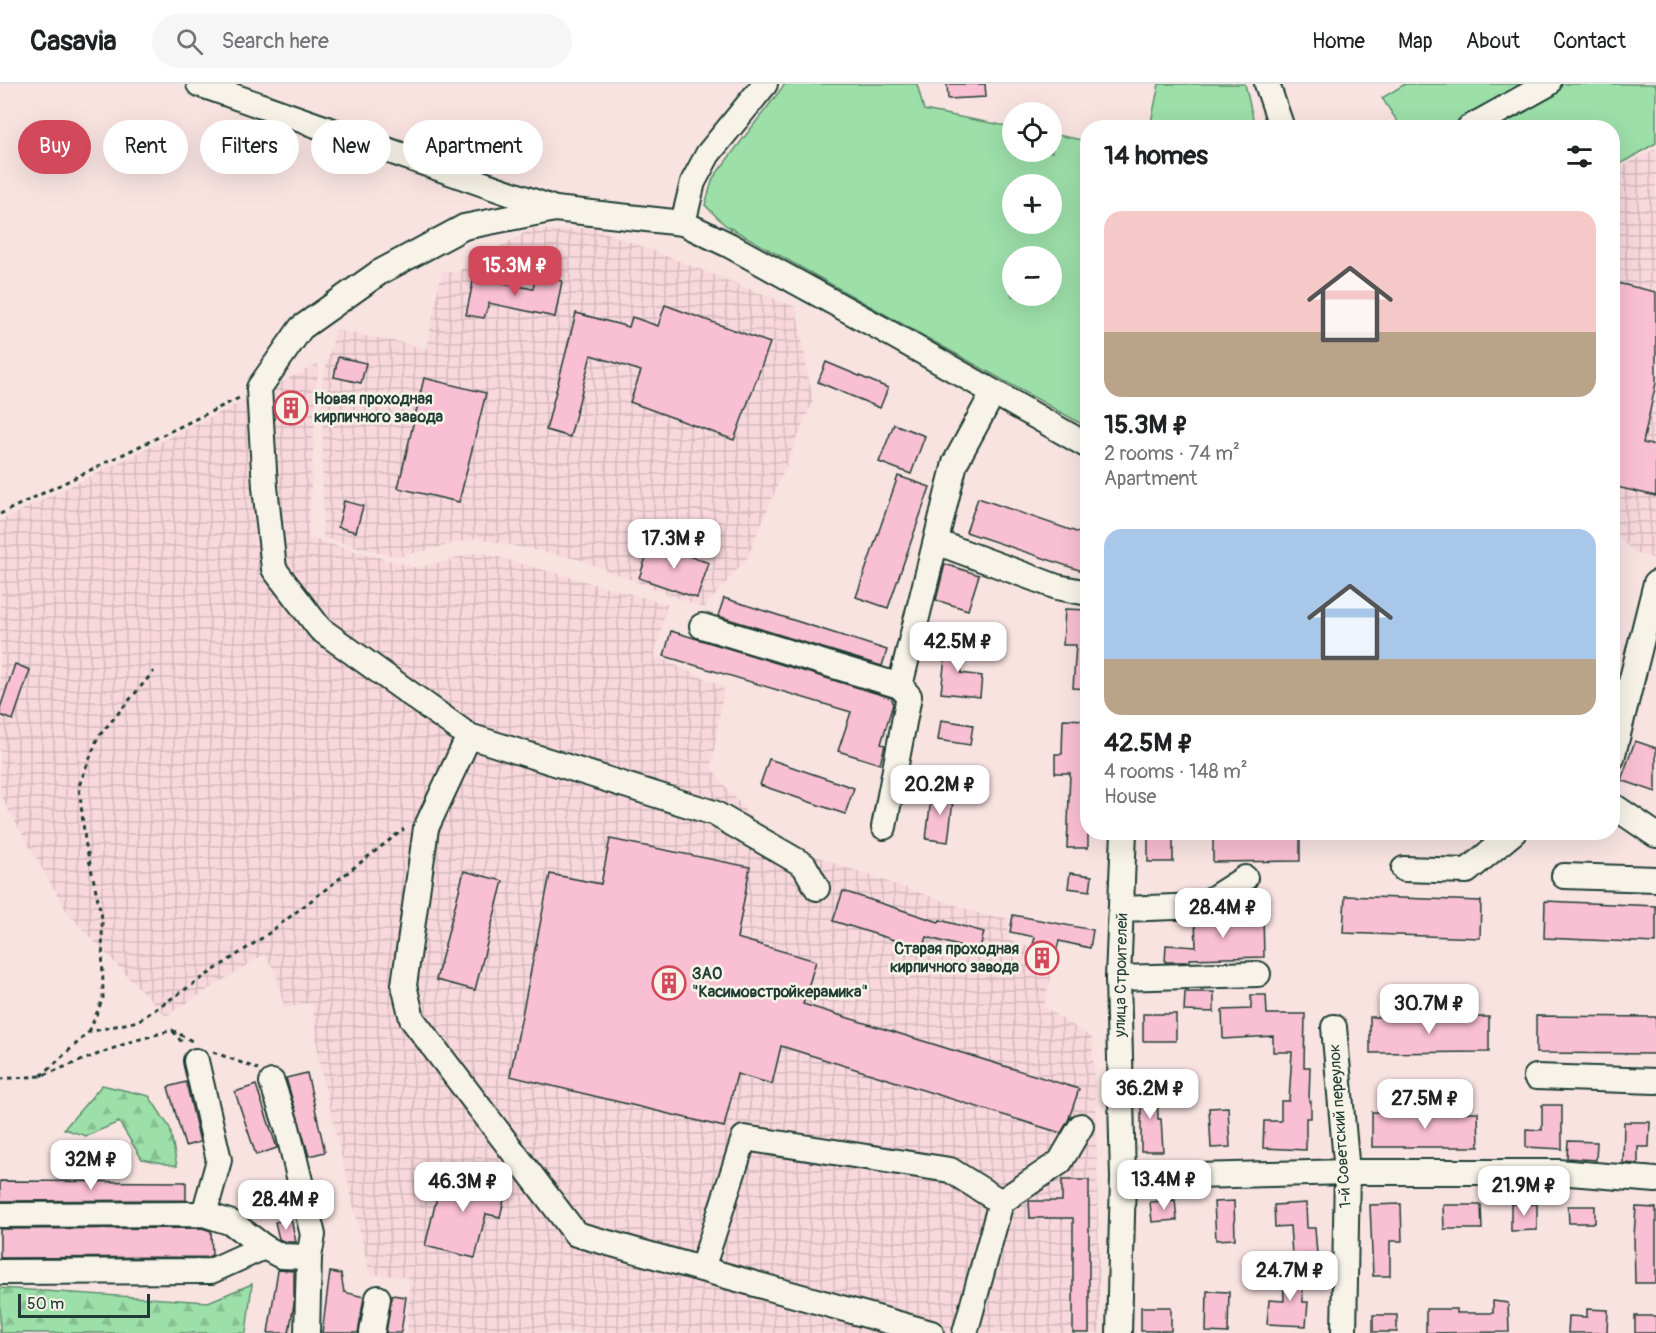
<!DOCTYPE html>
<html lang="en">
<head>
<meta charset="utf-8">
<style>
  body { margin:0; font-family:Pangolin,sans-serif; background:#f6f6f6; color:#202124; height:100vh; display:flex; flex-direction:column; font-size:22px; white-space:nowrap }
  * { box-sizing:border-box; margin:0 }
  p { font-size:20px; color:#757577 }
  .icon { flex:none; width:33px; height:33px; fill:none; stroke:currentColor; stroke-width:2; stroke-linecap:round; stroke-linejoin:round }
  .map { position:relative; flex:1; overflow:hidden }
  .sheet { position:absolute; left:1080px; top:36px; width:540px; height:720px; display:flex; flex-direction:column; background:#fff; border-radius:24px; box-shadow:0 6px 24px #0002 }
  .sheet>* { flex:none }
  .banner { position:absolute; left:18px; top:36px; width:570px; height:54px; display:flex; gap:12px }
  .fabs { position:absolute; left:1002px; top:18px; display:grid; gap:12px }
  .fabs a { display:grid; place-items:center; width:60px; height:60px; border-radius:50%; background:#fff; box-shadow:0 6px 24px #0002; font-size:30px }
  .scale { position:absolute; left:18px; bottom:15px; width:132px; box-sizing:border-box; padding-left:6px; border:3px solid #1f3d34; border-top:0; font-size:16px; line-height:21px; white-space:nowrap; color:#1f3d34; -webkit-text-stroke:4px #f7f3e8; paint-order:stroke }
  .price { position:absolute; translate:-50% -51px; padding:0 14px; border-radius:12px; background:#fff; color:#222; font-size:20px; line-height:39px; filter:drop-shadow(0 2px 3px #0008) }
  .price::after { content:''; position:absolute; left:50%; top:36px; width:18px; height:14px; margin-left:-9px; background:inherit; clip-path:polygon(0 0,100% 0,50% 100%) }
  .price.on { background:#d1495b; color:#fff }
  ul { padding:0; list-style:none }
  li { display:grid; align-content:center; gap:12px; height:318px; padding:0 24px }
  li span { display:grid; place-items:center; height:186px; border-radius:18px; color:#555 }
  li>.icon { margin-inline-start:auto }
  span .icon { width:108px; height:108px; fill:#fffc; stroke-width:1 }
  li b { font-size:26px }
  h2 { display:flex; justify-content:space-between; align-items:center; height:72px; padding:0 24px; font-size:26px }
  .chip { padding:0 21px; border-radius:27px; background:#fff; box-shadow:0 6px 24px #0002; font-size:21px; line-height:54px }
  .chip.on { background:#d1495b; color:#fff }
  header { display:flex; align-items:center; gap:36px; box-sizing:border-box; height:84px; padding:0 30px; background:#fff; border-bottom:2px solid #e0e0e0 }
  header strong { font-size:28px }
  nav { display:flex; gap:33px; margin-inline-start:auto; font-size:21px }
  .search { width:420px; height:54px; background:#f6f6f6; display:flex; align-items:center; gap:15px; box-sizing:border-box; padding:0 21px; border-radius:33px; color:#757577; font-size:22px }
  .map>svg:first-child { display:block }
</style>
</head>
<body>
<header>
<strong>Casavia</strong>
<div class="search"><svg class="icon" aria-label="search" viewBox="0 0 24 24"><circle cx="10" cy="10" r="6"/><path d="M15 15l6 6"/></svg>Search here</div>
<nav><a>Home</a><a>Map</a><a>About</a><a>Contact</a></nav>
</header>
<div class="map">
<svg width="1656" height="1249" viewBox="0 0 1656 1249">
  <defs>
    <pattern id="industrial-grid" width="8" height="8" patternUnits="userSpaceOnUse" patternTransform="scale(1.5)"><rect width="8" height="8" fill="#f8d8dc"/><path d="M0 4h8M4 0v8" fill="none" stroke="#d4babd"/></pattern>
    <pattern id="forest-firs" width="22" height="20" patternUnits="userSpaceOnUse" patternTransform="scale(1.5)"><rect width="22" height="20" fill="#9cdfa9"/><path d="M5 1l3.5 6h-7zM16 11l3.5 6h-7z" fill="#86c092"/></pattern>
  </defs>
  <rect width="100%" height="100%" fill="#f8e3e1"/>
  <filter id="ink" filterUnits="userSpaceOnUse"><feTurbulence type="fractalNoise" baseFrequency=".0167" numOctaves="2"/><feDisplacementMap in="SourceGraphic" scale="12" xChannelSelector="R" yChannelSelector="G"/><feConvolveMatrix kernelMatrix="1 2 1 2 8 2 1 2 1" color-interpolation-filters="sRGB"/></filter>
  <g filter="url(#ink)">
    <g fill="url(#industrial-grid)">
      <path d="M1656 64V475L1637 470 1613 449V88Z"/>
      <path d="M592 143 796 223 813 317 747 474 704 524 581 476 476 454 398 473 323 454 322 297 336 246 409 260 426 265 442 187 455 189 531 145 557 147Z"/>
      <path d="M318 280 308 454 418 484 479 468 667 520 655 572 724 603 711 684 760 745 830 778 987 832 1007 834 1009 856 1028 862 1024 881 1051 892 1044 923 1092 954 1096 1024 1100 1249H407L410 1194 370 1190 320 983 312 919 284 924 276 889 264 870 166 932 69 831 0 711V437Z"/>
    </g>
    <g fill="url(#forest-firs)" stroke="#5e8e6e" stroke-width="1.5">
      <path d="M102 1001 149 1012 170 1044 177 1082 142 1075 119 1038 86 1052 64 1045Z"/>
      <path d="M252 1200 246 1249H0V1204L208 1218Z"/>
    </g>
    <g fill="#9cdfa9" stroke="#5e8e6e" stroke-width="1.5" fill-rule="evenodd">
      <path d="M785 0H917L924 26 1012 43V68H1052V50L1087 57V343L725 141 705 121 713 94ZM1052 100V140H1012V100ZM1012 172H1052V212H1012Z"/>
      <path d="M1159 0H1245L1255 43H1150Z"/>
      <path d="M1405 0H1656V59L1613 84 1612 44 1401 43 1382 14Z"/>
    </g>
    <g fill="#f9bfd2" stroke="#1f3d34" stroke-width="1.5">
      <path d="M947 0H985L986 13 948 15Z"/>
      <path d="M536 191 562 197 555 233 489 219 484 234 466 231 474 193 533 205Z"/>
      <path d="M1617 199 1656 208V299L1643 359 1656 362V412L1612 402V217Z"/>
      <path d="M665 221 770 259 734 356 630 318 641 287 591 271 570 353 546 346 576 229 629 243 632 233 658 242Z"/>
      <path d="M338 273 366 279 361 299 334 293Z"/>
      <path d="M826 278 888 304 880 324 818 298Z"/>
      <path d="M424 294 486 309 459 418 398 404Z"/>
      <path d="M301 314V330H275L274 320Z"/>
      <path d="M894 340 925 352 911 390 879 378Z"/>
      <path d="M898 392 930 403 888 524 856 513Z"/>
      <path d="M978 414 1088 452V489L966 448Z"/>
      <path d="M344 417 363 422 356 448 338 443Z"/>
      <path d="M651 459 709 479 697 514 639 494Z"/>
      <path d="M945 480 979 491 968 526 936 516Z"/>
      <path d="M724 514 887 566 882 582 718 532Z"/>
      <path d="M1065 525 1088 526V605L1073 604 1076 561H1063Z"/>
      <path d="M671 547 892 614 893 620 881 660 885 661 880 680 838 667 851 628 664 572Z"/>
      <path d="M947 555 964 557 961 589 982 592 980 613 941 609Z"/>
      <path d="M15 580 30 586 13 636 0 631V624Z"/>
      <path d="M1063 635 1088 636V764H1067L1070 689H1055V670H1062Z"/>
      <path d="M941 636 973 641 970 661 938 656Z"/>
      <path d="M1635 657 1656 664V708L1621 696Z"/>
      <path d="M769 675 854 704 845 730 760 701Z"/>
      <path d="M932 706 954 708 948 758 926 755Z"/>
      <rect x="1148" y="748" width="25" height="30"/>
      <path d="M1232 748H1300V777L1213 778V753H1231Z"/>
      <path d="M610 755 750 783 737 854 816 877 803 920 1079 1005 1068 1037 1061 1049 781 962 772 1000 737 990 724 1043 510 992 550 790 601 800Z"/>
      <path d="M464 787 503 797 475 906 436 896Z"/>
      <path d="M1070 789 1092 792 1090 807 1068 804Z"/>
      <path d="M843 807 939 838 940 836 984 848 979 868 927 853 923 865 833 837Z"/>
      <path d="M1345 812 1481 817 1480 854 1343 849Z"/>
      <path d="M1545 817 1656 822V859L1544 854Z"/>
      <path d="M1013 831 1093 846 1090 864 1059 857 1051 887 1028 881 1035 853 1010 848Z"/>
      <path d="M1263 831 1264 873 1190 875V878H1165L1166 861 1196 863 1195 836 1211 832Z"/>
      <path d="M1185 908H1214V928L1184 927Z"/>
      <path d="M1251 911H1266L1267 930H1305L1304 983H1310L1309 1017H1311V1034H1306V1066L1263 1064 1264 1037H1281V1017H1289L1292 968H1273V952L1223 955 1222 926 1251 925Z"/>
      <rect x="1143" y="930" width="33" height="27"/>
      <path d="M1536 932 1656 933V970L1536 969Z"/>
      <path d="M1370 933H1489V968L1370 969Z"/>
      <path d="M307 989 325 1068 309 1072 286 994Z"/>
      <path d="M186 998 200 1058 185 1062 168 1003Z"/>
      <path d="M1141 1000H1157L1158 1035H1161L1163 1067H1141Z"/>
      <path d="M256 1001 277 1064 256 1071 235 1008Z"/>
      <path d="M1542 1021H1562V1065L1526 1063V1045L1542 1046Z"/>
      <path d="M1228 1023 1230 1063 1211 1064 1209 1024Z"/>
      <path d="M1372 1028H1478L1479 1063H1372Z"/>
      <path d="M1624 1038H1650L1649 1063H1638V1080L1623 1079Z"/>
      <path d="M1568 1057 1597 1058 1596 1076 1567 1074Z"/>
      <path d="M443 1088 507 1103 500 1133 486 1130 475 1174 425 1162Z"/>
      <path d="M1062 1096H1089V1249H1073V1134H1030L1029 1117H1062Z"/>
      <path d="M0 1097 186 1098V1116L0 1117Z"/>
      <path d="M1175 1116 1177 1136 1152 1138 1150 1118Z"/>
      <path d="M1234 1117 1235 1155 1216 1156 1214 1118Z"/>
      <path d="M1306 1119 1307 1144H1315L1317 1170 1292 1171 1290 1142 1275 1143 1274 1121Z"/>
      <path d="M1401 1120 1402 1157H1390V1192H1373L1370 1121Z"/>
      <path d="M1511 1120H1537V1146L1511 1147Z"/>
      <path d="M1443 1121H1481L1482 1145H1444Z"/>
      <path d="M1568 1122H1595V1139H1569Z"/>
      <path d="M1636 1123 1656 1124V1199H1635L1634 1152Z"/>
      <path d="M291 1135 296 1158H285L279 1155 275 1138Z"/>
      <path d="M202 1144 211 1147 212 1171 208 1173 0 1174V1145Z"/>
      <path d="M1283 1185H1302L1303 1218H1308L1306 1242 1267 1240 1269 1216 1284 1217Z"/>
      <path d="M278 1186 294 1187V1220L289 1249H268Z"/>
      <path d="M330 1188 341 1190 344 1208 364 1213 358 1249H322Z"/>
      <path d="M1207 1207 1229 1208 1228 1249 1206 1248Z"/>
      <path d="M392 1211 406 1213 401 1249H386Z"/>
      <path d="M1493 1217 1508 1219 1509 1248 1426 1249V1225H1457V1229H1493Z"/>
      <rect x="1141" y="1223" width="30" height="24"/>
      <path d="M1587 1225 1608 1226 1607 1249H1568L1569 1232 1587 1233Z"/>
      <rect x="1373" y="1231" width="24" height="17"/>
      <rect x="1635" y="1232" width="21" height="17"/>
    </g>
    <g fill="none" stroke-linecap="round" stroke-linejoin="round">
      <g stroke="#1f3d34" stroke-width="28">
        <g id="minor">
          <path d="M199 0 555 125 683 139 729 161 884 246 1088 362"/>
          <path d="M1267 0 1282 44"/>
          <path d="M1469 44 1548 0"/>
          <path d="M555 125 464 143 380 188 301 244 259 304 265 403 274 485 320 545 469 652 714 729 804 781 817 804"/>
          <path d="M683 139 693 98 708 70 765 0"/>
          <path d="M936 458 1057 503 1088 509"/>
          <path d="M702 542 900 602 955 379 993 309"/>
          <path d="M469 652 426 744 404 901 412 935 576 1150 931 1249"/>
          <path d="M1612 674 1656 499"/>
          <path d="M1612 721 1656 751"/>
          <path d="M884 743 909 612 900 602"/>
          <path d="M1404 785 1467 787 1514 748"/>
          <path d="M1564 792 1656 795"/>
          <path d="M1122 825 1201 822 1245 794"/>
          <path d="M1118 894 1258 890"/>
          <path d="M1334 943 1347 1088 1344 1249"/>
          <path d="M196 977 219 1076 204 1130"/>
          <path d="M1536 993 1656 997"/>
          <path d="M1123 1094 1347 1088H1558L1656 1096"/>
          <path d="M0 1131 204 1130 232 1139 264 1163 211 1187 0 1188"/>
          <path d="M264 1163 281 1172 309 1173 313 1151 287 1043 272 998"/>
          <path d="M702 1185 744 1054 950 1086 1001 1118"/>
          <path d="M307 1249 309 1173"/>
          <path d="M372 1249 378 1214"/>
          <path d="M965 1249 1001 1118 1060 1078 1081 1042"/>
          <path d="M1119 1249 1123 1094 1118 894 1124 748"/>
        </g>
      </g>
      <g stroke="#1f3d34" stroke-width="3" stroke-dasharray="4.5 4.5" stroke-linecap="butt">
        <path d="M0 430 241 313"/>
        <path d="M173 947 184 961"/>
        <path d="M89 948 103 914 102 834 85 757 79 702 98 653 154 587"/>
        <path d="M213 968 258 985"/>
        <path d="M41 992 89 948 138 937 265 852 404 745"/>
        <path d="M0 995 41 992 130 958 172 946 192 957"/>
      </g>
      <use href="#minor" stroke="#f7f3e8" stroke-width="24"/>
    </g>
  </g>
  <defs>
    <g id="building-ring" transform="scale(1.725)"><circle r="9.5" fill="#f7f3e8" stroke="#d1495b" stroke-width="1.5"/><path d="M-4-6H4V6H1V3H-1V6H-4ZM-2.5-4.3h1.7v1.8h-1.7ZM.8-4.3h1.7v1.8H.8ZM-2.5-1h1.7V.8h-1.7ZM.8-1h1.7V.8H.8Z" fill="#d1495b"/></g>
  </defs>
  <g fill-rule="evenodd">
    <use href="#building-ring" x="291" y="324"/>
    <use href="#building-ring" x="1042" y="874"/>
    <use href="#building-ring" x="669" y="899"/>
  </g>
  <g text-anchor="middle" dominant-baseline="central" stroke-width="5" stroke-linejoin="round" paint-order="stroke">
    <g font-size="16" font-weight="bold" fill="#1f3d34" stroke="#f7f3e8" text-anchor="start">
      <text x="314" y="315">Новая проходная<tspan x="314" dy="18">кирпичного завода</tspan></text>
      <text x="1019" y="865" text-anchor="end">Старая проходная<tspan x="1019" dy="18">кирпичного завода</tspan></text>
      <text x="692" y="890">ЗАО<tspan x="692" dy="18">"Касимовстройкерамика"</tspan></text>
    </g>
    <g font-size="16" fill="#1f3d34" stroke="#f7f3e8">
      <text transform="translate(1121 891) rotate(-89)">улица Строителей</text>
      <text transform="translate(1340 1042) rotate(-94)">1-й Советский переулок</text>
    </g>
  </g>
</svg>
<div class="fabs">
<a><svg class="icon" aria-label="locate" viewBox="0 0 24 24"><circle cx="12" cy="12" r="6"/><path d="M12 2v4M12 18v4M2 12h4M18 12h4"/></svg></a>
<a>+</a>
<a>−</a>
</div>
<div class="scale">50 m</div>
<b class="price on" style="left:515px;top:213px">15.3M ₽</b>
<b class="price" style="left:674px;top:486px">17.3M ₽</b>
<b class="price" style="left:958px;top:589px">42.5M ₽</b>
<b class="price" style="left:940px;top:732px">20.2M ₽</b>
<b class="price" style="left:1223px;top:855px">28.4M ₽</b>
<b class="price" style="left:1429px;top:951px">30.7M ₽</b>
<b class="price" style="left:1150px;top:1036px">36.2M ₽</b>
<b class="price" style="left:1425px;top:1046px">27.5M ₽</b>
<b class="price" style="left:91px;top:1107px">32M ₽</b>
<b class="price" style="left:1164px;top:1127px">13.4M ₽</b>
<b class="price" style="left:463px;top:1129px">46.3M ₽</b>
<b class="price" style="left:1524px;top:1133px">21.9M ₽</b>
<b class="price" style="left:286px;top:1147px">28.4M ₽</b>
<b class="price" style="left:1290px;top:1218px">24.7M ₽</b>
<div class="banner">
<a class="chip on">Buy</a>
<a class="chip">Rent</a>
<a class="chip">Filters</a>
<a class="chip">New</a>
<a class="chip">Apartment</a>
</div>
<section class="sheet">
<h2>14 homes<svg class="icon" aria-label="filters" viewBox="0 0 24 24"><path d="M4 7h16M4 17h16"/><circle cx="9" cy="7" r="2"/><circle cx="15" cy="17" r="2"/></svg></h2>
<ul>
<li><span style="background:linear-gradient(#f6c9c9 65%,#b9a48a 0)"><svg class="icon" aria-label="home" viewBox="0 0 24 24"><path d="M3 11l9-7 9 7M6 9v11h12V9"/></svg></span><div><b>15.3M ₽</b><p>2 rooms · 74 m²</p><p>Apartment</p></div></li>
<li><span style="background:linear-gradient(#a9c7e8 70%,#b9a48a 0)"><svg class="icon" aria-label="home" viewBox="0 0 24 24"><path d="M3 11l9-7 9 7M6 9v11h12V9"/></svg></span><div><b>42.5M ₽</b><p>4 rooms · 148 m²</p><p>House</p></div></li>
</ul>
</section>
</div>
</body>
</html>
